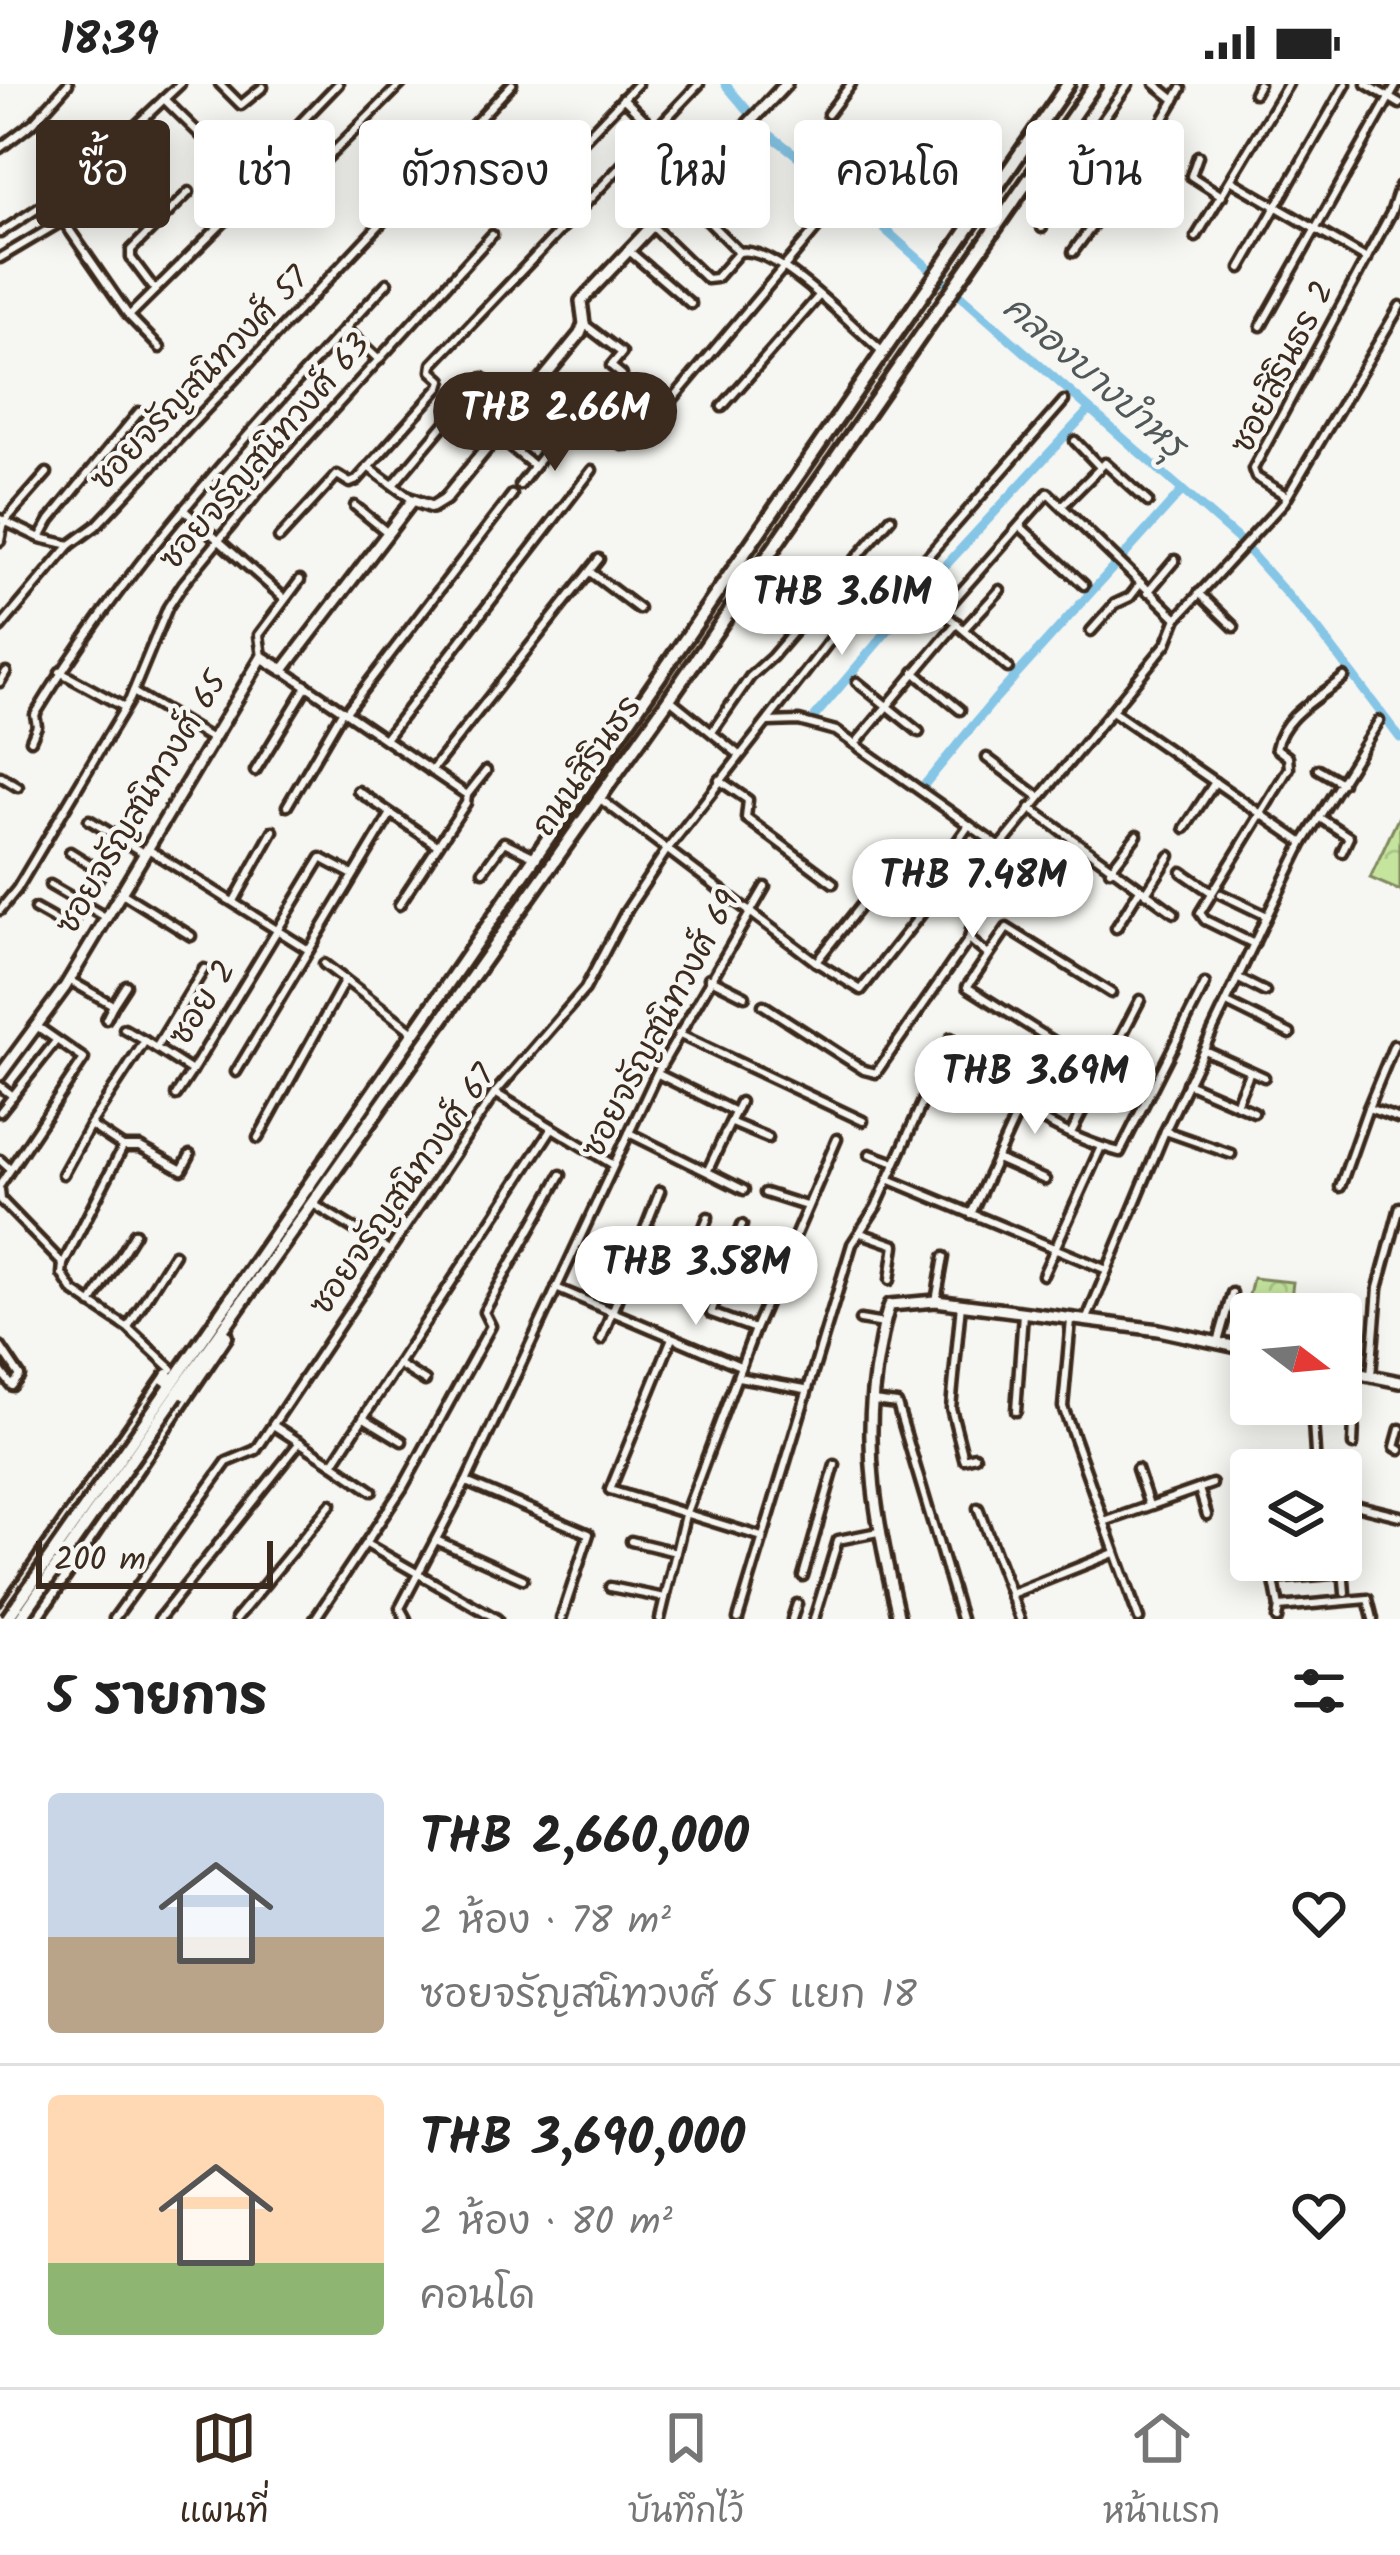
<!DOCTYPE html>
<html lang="th">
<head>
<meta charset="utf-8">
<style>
  body { margin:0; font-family:Kalam,"Playpen Sans Thai",sans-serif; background:#f6f6f6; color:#222; height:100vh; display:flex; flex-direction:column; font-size:45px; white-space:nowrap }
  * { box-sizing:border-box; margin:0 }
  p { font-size:39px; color:#767676 }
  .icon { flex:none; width:66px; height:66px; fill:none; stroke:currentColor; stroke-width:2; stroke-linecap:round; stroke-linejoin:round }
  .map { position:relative; height:1535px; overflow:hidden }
  .panel { display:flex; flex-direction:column; background:#fff; flex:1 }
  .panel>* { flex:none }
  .guide { position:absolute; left:36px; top:36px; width:1329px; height:108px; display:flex; gap:24px }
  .needle { width:78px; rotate:106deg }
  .fabs { position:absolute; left:1230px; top:1209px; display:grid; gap:24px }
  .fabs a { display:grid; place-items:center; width:132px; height:132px; border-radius:12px; background:#fff; box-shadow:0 6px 30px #0003; font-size:60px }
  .scale { position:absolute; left:36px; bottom:30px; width:237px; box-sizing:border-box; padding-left:12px; border:6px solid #3b2a1e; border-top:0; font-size:33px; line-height:42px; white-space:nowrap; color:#3b2a1e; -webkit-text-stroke:9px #f6f6f2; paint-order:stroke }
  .price { position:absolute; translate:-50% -102px; padding:0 27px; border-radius:42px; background:#fff; color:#222; font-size:39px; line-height:78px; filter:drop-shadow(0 3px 6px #0008) }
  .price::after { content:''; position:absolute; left:50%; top:72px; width:36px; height:27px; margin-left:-18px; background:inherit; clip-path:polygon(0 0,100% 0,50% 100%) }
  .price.selected { background:#3b2a1e; color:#fff }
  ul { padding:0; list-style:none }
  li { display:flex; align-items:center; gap:36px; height:300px; padding:0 48px }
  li+li { border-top:3px solid #e0e0e0 }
  li span { display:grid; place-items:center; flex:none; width:336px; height:240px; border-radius:12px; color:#555 }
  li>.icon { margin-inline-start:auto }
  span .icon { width:144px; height:144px; fill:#fffc; stroke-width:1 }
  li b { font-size:51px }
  h2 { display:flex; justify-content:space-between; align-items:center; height:144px; padding:0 48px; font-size:51px }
  .pill { padding:0 42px; border-radius:12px; background:#fff; box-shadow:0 6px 30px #0003; font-size:42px; line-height:108px }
  .pill.selected { background:#3b2a1e; color:#fff }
  .status { display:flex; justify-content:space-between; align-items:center; height:84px; padding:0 60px; background:#fff; direction:ltr }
  .status svg { height:33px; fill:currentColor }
  .dock { display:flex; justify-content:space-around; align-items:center; height:168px; border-top:3px solid #e0e0e0; background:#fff; font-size:33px; color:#767676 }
  .dock a { display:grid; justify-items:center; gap:6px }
  .dock .selected { color:#3b2a1e }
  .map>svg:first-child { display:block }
</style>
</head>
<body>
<div class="status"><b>18:39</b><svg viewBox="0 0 49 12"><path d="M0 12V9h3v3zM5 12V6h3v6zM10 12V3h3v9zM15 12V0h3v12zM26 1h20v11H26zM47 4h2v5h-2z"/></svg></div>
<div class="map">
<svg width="1400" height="1535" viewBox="0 0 1400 1535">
  <defs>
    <pattern id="forest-crowns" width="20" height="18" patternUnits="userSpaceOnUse" patternTransform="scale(3)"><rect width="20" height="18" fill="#c5e59e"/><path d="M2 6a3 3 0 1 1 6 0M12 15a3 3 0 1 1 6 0" fill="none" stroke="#aac588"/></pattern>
  </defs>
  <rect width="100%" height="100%" fill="#f6f6f2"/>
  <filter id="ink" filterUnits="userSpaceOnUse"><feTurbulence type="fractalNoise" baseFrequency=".00833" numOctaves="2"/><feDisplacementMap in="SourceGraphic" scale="24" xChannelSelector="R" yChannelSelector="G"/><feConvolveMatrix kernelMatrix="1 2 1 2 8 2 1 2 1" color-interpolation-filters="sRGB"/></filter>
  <g filter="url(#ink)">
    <g fill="url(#forest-crowns)" stroke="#80885e" stroke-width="3">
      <path d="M1400 730V807L1370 794Z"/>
      <path d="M1253 1194 1293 1198 1289 1230H1265L1246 1224Z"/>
    </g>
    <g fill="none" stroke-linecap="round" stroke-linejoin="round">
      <g stroke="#85c5e6" stroke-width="9">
        <path d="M725 0 765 47 825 93 1237 454 1316 543 1400 654"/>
        <path d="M815 632 911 519 1089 326"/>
        <path d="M925 700 995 615 1181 408"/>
      </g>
      <g stroke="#3b2a1e" stroke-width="15">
        <g id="street">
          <path d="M220 0 241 21 263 3"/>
          <path d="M1155 0 1175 16"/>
          <path d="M1366 0 1400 20"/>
          <path d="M1254 9 1259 0"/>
          <path d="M623 14 700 90"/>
          <path d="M164 15 227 77"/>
          <path d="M828 30 851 0"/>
          <path d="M1071 35 1135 84"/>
          <path d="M0 64 34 38 68 0"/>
          <path d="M1198 72 1191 92 1222 112"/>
          <path d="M289 73 284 67 285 55 338 0"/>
          <path d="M1232 97 1367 175"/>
          <path d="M682 111 739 168C775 160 853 243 883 268"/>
          <path d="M518 125 637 0"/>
          <path d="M64 138 129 232 289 73 308 80 322 79 401 0"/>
          <path d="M652 142 707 195 716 194 739 168"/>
          <path d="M1042 144V128L1051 110 1128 0"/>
          <path d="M0 149 72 102 180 0"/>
          <path d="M1196 153 1288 0"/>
          <path d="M628 166 691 220"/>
          <path d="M1073 168 1135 84 1181 5"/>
          <path d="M0 174 91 120 144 67"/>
          <path d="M1241 184 1346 0"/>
          <path d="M155 206 131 174V166L189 108"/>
          <path d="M129 232 160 264"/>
          <path d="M584 240 622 269 611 282 622 291 603 315"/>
          <path d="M1261 242 1397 0"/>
          <path d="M345 244 379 276"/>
          <path d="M545 293 622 361 635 360 826 133"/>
          <path d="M722 323 818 213"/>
          <path d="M496 351 534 382"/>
          <path d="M1075 357 1099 382"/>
          <path d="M368 383 413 416"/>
          <path d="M393 401 483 294"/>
          <path d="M520 401 557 353"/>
          <path d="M1287 412 1256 393 1253 385 1391 129 1400 102"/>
          <path d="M355 422 388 449"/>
          <path d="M1062 422 1105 379 1148 418"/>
          <path d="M184 426 285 515"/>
          <path d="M0 435 40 454 70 461 96 442 512 0"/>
          <path d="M1020 442 1084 501"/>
          <path d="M41 452 50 436 139 328"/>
          <path d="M279 454 337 391 350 399 357 396 440 303 442 296 432 287 433 280 699 0"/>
          <path d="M0 457 4 438 47 389"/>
          <path d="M590 488 639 525"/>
          <path d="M906 497 1064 317"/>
          <path d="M1148 508 1175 476"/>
          <path d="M1199 509 1234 543"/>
          <path d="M943 528 1048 409 1177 534"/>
          <path d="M0 544 70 461"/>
          <path d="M964 545 1000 506"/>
          <path d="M1091 547 1115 520 1130 513 1140 500"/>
          <path d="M262 573 259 551 300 496"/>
          <path d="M283 586 467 711"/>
          <path d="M60 588 124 623"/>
          <path d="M914 588 960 626"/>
          <path d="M0 598 6 588"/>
          <path d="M857 598 919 648"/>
          <path d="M133 608 212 655"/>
          <path d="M671 616 738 670"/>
          <path d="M1112 627 1303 759"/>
          <path d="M346 628 512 411"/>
          <path d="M768 638 799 637 836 647 1000 763"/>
          <path d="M712 648 750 593 772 573 891 434"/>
          <path d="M385 655 592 386"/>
          <path d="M31 656 37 642 35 631C131 471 261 336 387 199"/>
          <path d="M856 659 957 539"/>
          <path d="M987 674 1039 713"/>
          <path d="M1318 685 1342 699"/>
          <path d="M255 687 307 602"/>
          <path d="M431 687 599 475"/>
          <path d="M0 692 18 703"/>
          <path d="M719 696 748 716 746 734 833 799"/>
          <path d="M358 707 437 761"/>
          <path d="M599 714 816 878 861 906 933 815"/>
          <path d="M287 722 343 626"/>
          <path d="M1030 724 1174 829"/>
          <path d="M1320 734 1349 753 1342 768"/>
          <path d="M89 736 145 770"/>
          <path d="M1185 744 1215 698"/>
          <path d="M148 765 307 865"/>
          <path d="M70 768 102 788"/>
          <path d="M1110 786 1137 751"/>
          <path d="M483 787 504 758 535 773"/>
          <path d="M1182 788 1211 808"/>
          <path d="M929 798 969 741"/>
          <path d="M50 801 107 834"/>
          <path d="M122 809 191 852"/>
          <path d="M1146 809 1170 772"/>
          <path d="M1051 810 1081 765"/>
          <path d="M1221 810 1267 832"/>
          <path d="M234 817 273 747"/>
          <path d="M399 821 466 719 467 711 486 687"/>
          <path d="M35 825 69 844 121 755"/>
          <path d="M0 826 17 805 130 615 168 523 183 500 261 405 492 151"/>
          <path d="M1116 844 1140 805"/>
          <path d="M969 855 988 871"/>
          <path d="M1254 860 1205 836 1200 829 1289 684 1288 673 1276 664C1283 630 1320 614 1344 593"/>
          <path d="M816 878 889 786"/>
          <path d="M324 880 412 947"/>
          <path d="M709 894 745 912"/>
          <path d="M1239 895 1265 908"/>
          <path d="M69 896 113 921 106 935"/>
          <path d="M1229 920 1290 950"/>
          <path d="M113 921 126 901"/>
          <path d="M763 921 864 986 876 989 969 855 981 800 1000 763 1167 559 1177 534 1284 418 1400 222"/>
          <path d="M124 945 145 957"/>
          <path d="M678 950 863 1037"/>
          <path d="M1394 961 1368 1024 1400 1035"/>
          <path d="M1061 962 967 903 1007 844 1111 909"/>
          <path d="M156 964 204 885"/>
          <path d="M1204 966 1264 993"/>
          <path d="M942 971C996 1007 1056 1052 1120 1068L1205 900"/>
          <path d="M236 988 390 731"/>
          <path d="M658 990 735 1028"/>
          <path d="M1187 999 1254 1028"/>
          <path d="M0 1002 13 1012"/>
          <path d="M495 1009 612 1080"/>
          <path d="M176 1011 192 987"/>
          <path d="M1236 1020 1250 987"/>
          <path d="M0 1028 56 957"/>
          <path d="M732 1039 768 1054"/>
          <path d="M1165 1047 1231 1070"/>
          <path d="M629 1049 744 1106"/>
          <path d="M1071 1049 1140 916"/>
          <path d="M258 1054 345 896"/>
          <path d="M123 1063H140L182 1086 190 1071"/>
          <path d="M870 1070 895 1079"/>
          <path d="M997 1075 1045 1096"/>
          <path d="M0 1076 10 1085"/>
          <path d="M708 1086 740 1018"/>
          <path d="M63 1090 90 1041"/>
          <path d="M888 1095 1107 1186"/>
          <path d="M0 1101 84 975 38 943"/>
          <path d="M1340 1103 1368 1024"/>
          <path d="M0 1106 1 1116 63 1180"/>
          <path d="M765 1109 806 1122"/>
          <path d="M313 1120 389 1166"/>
          <path d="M971 1130 1021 1021"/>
          <path d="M708 1133 688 1184 721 1196"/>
          <path d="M742 1141 711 1229 755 1245"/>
          <path d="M861 1149 895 1161 890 1196"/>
          <path d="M63 1180 123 1063 90 1041 145 957 192 987 321 774 353 791"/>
          <path d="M63 1180 62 1190 73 1207 128 1244 172 1285"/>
          <path d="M1043 1191 1101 1063"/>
          <path d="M556 1204 740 1282"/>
          <path d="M936 1217 944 1173"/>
          <path d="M91 1220 135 1149"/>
          <path d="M961 1220 951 1324 964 1375 975 1372"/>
          <path d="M860 1236 884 1240"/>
          <path d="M1071 1236 1063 1323 1139 1535"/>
          <path d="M1086 1237 1165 1047 1267 832 1303 759 1379 637"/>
          <path d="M128 1243 174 1170"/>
          <path d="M672 1254 610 1406 762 1453"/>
          <path d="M601 1256 660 1107"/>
          <path d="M1218 1258 1232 1209"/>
          <path d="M0 1262 20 1292 12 1302 0 1286"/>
          <path d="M398 1280 425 1297"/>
          <path d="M1371 1292 1378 1204 1400 1123"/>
          <path d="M738 1293 805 1305"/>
          <path d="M873 1317 897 1320 961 1535"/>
          <path d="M1312 1320 1316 1386"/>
          <path d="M1016 1327 1023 1229"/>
          <path d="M364 1334 402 1357"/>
          <path d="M273 1341 333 1380 552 1044"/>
          <path d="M1400 1345 1395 1363 1400 1366"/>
          <path d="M1353 1361 1356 1289"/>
          <path d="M333 1380 372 1407"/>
          <path d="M1137 1385 1149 1421"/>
          <path d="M466 1398 589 1450 561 1535"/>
          <path d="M1199 1405 1207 1431"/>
          <path d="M1355 1421 1400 1432"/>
          <path d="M978 1424 1020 1535"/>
          <path d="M1104 1438 1212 1400"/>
          <path d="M436 1456 523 1495"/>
          <path d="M631 1457 676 1468"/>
          <path d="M368 1461 497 1535"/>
          <path d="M1342 1472 1345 1509"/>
          <path d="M1270 1476 1279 1523 1277 1535"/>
          <path d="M803 1492 835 1381"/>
          <path d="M1273 1495 1343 1489"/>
          <path d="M610 1503 665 1514"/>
          <path d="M1011 1510 1114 1469"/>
          <path d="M1279 1523 1368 1515 1373 1535"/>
          <path d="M114 1535 227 1378 256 1366 495 1009 585 905 625 829 666 767 885 486 893 485 1008 584"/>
          <path d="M159 1535 300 1358"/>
          <path d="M236 1535 331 1420"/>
          <path d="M315 1535 403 1403 491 1242 484 1228 561 1091"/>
          <path d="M406 1535 400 1524 466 1398 657 989 765 803"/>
          <path d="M660 1535 685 1431 755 1245 837 1055"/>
          <path d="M738 1535 852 1160 876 1123 951 954"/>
          <path d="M792 1535 797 1520"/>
          <path d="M814 1535 838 1456 878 1448"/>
        </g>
      </g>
      <g stroke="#3b2a1e" stroke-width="18">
        <g id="secondary">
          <path d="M0 991 65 903 262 573 283 586 413 416 432 423 445 415 580 250 584 240 581 217 786 0"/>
          <path d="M1341 1286 1400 1298"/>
          <path d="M899 1535C877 1442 860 1362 879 1267 882 1251 884 1235 890 1221L936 1217 1159 1246 1251 1266"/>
        </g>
      </g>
      <g stroke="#3b2a1e" stroke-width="20">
        <g id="primary">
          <path d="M169 1304 1068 0"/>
          <path d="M177 1310 669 615 1095 0"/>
          <path d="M0 1533 168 1291"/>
          <path d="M35 1535 226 1252"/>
        </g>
      </g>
      <use href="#street" stroke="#f6f6f2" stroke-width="6"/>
      <use href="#secondary" stroke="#f6f6f2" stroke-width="9"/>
      <use href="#primary" stroke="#f6f6f2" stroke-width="10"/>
      <g stroke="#3b2a1e" stroke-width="20" stroke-linecap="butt">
        <g id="primary-bridge">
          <path d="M7 1535 169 1304"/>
          <path d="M20 1535 177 1310"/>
        </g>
      </g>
      <use href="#primary-bridge" stroke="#f6f6f2" stroke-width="10"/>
    </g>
  </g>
  <g text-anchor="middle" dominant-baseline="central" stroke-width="9" stroke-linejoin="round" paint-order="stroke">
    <g font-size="33" fill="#3b2a1e" stroke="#f6f6f2">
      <text transform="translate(1284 284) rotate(-63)">ซอยสิรินธร 2</text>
      <text transform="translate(201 296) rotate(-46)">ซอยจรัญสนิทวงศ์ 57</text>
      <text transform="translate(266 369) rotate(-49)">ซอยจรัญสนิทวงศ์ 63</text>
      <text transform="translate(588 683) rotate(-55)">ถนนสิรินธร</text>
      <text transform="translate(143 720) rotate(-59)">ซอยจรัญสนิทวงศ์ 65</text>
      <text transform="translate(204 920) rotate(-57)">ซอย 2</text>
      <text transform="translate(662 941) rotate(-62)">ซอยจรัญสนิทวงศ์ 69</text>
      <text transform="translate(404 1107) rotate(-55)">ซอยจรัญสนิทวงศ์ 67</text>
    </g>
    <g font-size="36" font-style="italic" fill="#51585a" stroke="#f6f6f2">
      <text transform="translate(1093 294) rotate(41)">คลองบางบำหรุ</text>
    </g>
  </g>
</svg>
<div class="fabs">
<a><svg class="needle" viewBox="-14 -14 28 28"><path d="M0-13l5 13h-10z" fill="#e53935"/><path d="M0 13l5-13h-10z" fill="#767676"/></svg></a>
<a><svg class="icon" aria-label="layers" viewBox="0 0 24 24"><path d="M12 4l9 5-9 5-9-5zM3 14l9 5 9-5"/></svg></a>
</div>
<div class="scale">200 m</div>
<b class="price selected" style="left:555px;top:390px">THB 2.66M</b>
<b class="price" style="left:842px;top:574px">THB 3.61M</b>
<b class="price" style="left:973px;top:857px">THB 7.48M</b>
<b class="price" style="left:1035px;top:1053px">THB 3.69M</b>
<b class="price" style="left:696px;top:1244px">THB 3.58M</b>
<div class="guide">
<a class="pill selected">ซื้อ</a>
<a class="pill">เช่า</a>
<a class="pill">ตัวกรอง</a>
<a class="pill">ใหม่</a>
<a class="pill">คอนโด</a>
<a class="pill">บ้าน</a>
</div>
</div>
<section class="panel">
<h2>5 รายการ<svg class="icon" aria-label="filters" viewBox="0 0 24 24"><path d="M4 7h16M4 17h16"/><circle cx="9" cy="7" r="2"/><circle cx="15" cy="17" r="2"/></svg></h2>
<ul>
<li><span style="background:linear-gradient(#c9d6e8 60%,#b9a48a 0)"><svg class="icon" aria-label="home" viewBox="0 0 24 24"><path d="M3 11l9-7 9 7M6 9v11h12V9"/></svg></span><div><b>THB 2,660,000</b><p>2 ห้อง · 78 m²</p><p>ซอยจรัญสนิทวงศ์ 65 แยก 18</p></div><svg class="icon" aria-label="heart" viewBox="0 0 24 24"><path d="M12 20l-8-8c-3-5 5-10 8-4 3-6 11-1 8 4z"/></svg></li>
<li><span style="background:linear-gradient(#ffd9b3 70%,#8fb573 0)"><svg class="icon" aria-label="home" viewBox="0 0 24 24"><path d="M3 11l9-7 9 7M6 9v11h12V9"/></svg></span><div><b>THB 3,690,000</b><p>2 ห้อง · 80 m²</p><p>คอนโด</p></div><svg class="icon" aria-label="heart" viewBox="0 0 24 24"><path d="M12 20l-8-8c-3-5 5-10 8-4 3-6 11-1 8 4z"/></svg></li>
</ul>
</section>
<nav class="dock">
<a class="selected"><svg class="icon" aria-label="map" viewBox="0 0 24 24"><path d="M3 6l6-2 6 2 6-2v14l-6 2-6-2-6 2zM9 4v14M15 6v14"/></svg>แผนที่</a>
<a><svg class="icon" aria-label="saved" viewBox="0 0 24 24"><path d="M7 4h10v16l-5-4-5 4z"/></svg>บันทึกไว้</a>
<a><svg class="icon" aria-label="home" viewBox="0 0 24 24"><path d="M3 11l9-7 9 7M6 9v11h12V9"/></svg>หน้าแรก</a>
</nav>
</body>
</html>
